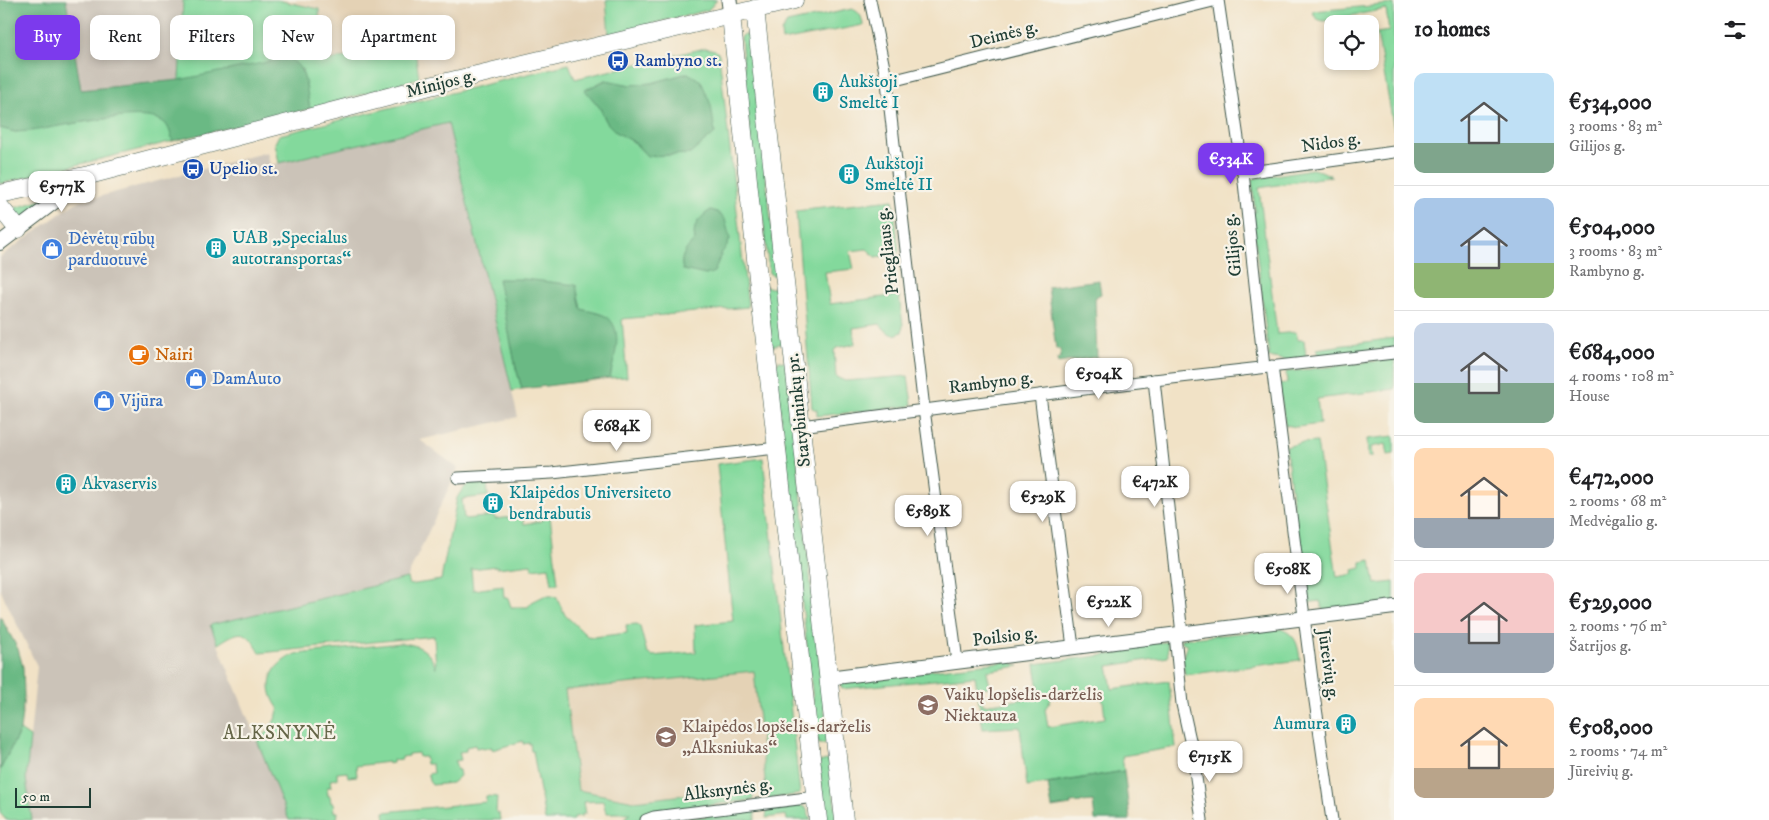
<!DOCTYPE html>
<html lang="en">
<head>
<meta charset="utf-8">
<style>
  body { margin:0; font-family:"IM FELL DW Pica",serif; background:#f2f2f2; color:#202124; height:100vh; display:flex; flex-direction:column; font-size:19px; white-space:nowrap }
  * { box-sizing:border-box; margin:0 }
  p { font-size:16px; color:#757577 }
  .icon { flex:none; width:28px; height:28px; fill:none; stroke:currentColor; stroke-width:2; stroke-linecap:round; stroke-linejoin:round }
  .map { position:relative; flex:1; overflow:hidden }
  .drawer { display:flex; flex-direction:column; background:#fff; width:375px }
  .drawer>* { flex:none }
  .guide { position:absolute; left:15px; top:15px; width:475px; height:45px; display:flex; gap:10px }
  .fabs { position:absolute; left:1324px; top:15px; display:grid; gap:10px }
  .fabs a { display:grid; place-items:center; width:55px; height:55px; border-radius:10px; background:#fff; box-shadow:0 2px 8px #0003; font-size:25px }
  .scale { position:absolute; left:15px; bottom:12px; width:76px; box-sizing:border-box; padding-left:5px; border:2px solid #1f3d34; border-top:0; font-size:14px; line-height:18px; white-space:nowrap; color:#1f3d34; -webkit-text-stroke:4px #f7f3e8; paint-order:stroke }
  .price { position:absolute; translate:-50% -42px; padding:0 11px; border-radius:10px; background:#fff; color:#222; font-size:16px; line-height:32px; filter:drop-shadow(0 1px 2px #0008) }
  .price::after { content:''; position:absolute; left:50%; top:30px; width:15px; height:11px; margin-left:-8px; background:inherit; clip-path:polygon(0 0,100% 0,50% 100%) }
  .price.current { background:#7c3aed; color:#fff }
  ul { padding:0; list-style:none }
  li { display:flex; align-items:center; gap:15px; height:125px; padding:0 20px }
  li+li { border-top:1px solid #e0e0e0 }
  li span { display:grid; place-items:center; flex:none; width:140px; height:100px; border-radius:10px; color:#555 }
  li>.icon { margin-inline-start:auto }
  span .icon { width:60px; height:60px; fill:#fffc; stroke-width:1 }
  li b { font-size:21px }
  h2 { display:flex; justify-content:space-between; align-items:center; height:60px; padding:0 20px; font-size:21px }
  .chip { padding:0 18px; border-radius:10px; background:#fff; box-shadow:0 2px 8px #0003; font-size:18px; line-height:45px }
  .chip.current { background:#7c3aed; color:#fff }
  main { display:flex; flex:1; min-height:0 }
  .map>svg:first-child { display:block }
</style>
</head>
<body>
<main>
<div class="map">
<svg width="1394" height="820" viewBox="0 0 1394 820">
  <rect width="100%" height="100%" fill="#f7f3e8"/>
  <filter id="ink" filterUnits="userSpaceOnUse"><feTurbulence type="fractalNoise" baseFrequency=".02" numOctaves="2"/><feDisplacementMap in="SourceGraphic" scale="10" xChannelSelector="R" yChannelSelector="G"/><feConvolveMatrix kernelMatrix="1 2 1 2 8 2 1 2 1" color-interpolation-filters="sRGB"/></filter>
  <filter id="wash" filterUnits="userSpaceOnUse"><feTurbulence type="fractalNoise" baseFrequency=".0096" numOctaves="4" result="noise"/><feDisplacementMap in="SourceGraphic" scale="20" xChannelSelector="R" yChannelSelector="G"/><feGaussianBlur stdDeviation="1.12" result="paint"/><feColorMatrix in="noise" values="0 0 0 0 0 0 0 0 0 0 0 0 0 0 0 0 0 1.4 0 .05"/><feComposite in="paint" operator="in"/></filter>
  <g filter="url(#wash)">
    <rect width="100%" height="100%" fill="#f1e2c6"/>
    <g fill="#e4d2b5">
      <path d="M277 0H606L609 34 419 78 416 57 412 52 399 49 321 62Z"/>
      <path d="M755 671 767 785 634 801 578 790 565 689Z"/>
    </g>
    <g fill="#cbc3b8">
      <path d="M66 0H182L179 80 81 90Z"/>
      <path d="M448 123 518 417 420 440 458 468 407 578 210 625 289 820H32L26 779 37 666 0 589V257L75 203 267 152 270 165Z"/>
    </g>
    <g fill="#83d99c" stroke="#518b68" fill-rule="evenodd">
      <path d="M183 0H277L319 9 321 61 399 49 412 52 416 57 419 78 310 109 302 69 179 80Z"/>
      <path d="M606 0H717L708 10 609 34Z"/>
      <path d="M1394 4V130L1377 33 1389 31 1386 9 1324 21C1317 20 1314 17 1313 11Z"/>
      <path d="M852 9C860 12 862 17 863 25L782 41 781 32 787 23Z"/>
      <path d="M745 34 750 37 777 274 773 276 769 273 763 216 754 182 741 37Z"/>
      <path d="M705 48 715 50 719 54 748 307 622 319 627 377 610 378 616 344 607 317 581 309 575 285 499 279 516 368 522 389 512 391 448 123 279 163 275 143 279 135 569 64 575 79ZM688 73 690 154 647 156 634 142 616 132 607 123 600 108 586 90 605 80 630 85 652 83ZM711 210 717 212 726 248 722 252 719 261 706 275 683 269C679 257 687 249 695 240 692 226 699 218 711 210Z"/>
      <path d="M131 115C143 116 159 114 167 125 170 128 171 136 173 141L0 184V128L15 132Z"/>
      <path d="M1312 169 1321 171 1332 176 1259 188 1277 334 1296 332 1298 340H1304L1306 356 1305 358 1290 361 1269 357 1252 213 1255 212 1252 179Z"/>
      <path d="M46 199 18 223 11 209Z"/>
      <path d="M893 200 899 251 895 255 875 257 867 249 850 251 854 269 825 272 830 304 899 295 903 325 902 332C891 338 887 332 880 324L853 328 855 344 836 348 834 351 836 377 845 381 908 376 912 404 910 406 817 416V410L812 408 796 211Z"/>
      <path d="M765 286 772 288 777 286 783 344H779L772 347Z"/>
      <path d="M1394 338V348L1319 357 1316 349Z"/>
      <path d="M1394 359V389L1317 399 1320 424 1297 427 1285 425 1279 384 1287 383 1286 372Z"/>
      <path d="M779 361 785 362 787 364 828 740 824 744H818L775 365Z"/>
      <path d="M1394 436V454L1388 455 1386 444 1371 447 1372 457H1368L1367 439Z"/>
      <path d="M1317 442 1337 577 1354 574 1353 570 1361 568V562L1371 560 1375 584 1394 582V602L1323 611 1320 601 1305 603 1286 447 1300 443Z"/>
      <path d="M763 458 800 794 767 799 754 671 565 690 578 790 634 801 752 787 753 800 656 811 647 814 639 820H624L630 813H606L603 801 583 802 585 814H582V816L574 817V820H545L533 751H531L530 743 523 744V741L492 750V747L483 749 482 747 476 748 475 745 466 747V751L459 752 461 760 455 761 457 770H459L460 776 452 783 432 785 429 781 428 774 433 773 432 764H426L425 757H419L418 753 408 754V756L402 757V759L393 760V763L388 764V762L356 766 357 776 348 777 347 772 337 773V779L330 780 331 787H327L328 796H330L331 803H333L334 812H338L337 820H289L257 740C270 732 274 723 279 709 262 687 270 664 296 654L401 643C420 645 429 650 436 668L434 636 260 653C246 628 241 629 218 644L210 625 407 578 409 585 441 580 457 498C466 482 470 484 487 480L488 496 462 499 464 519 494 516 495 519 523 516 524 524 542 521 544 514 548 512 550 516 558 584H552L549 567 532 569 531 564 497 568V566L471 569 473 590 503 586 504 598H508L511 607H528L532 602 544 596H552L557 598 565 615 587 636 594 637 627 633 626 625 637 624 640 627 647 653 652 656 696 652 695 625 733 621 717 464Z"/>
      <path d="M1281 629C1296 635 1298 644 1300 660L1185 675C1183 663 1181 655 1188 645L1182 642 1181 639Z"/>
      <path d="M1167 642 1168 657 1108 666 1112 689 1169 681 1176 747 1122 756 1124 771 1027 787 1020 727 983 729 975 676 842 689 840 683 845 680 1009 661 1019 666 987 671 990 687 980 688 983 705 1040 697 1035 664 1121 653 1136 644ZM1096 692 1103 701 1105 718 1048 727 1045 709 1052 698Z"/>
      <path d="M20 730 30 737 26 779 32 820H6L0 813V770Z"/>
      <path d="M827 760 829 761 837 820H824L819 762Z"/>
      <path d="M486 796 497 797 496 813H499L500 820H385L384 812 486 802Z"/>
      <path d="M800 805 806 808 811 820H787L786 815 766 818 767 809Z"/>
      <path d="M755 810V820H676Z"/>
    </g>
    <g fill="#6ab984" stroke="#447b5c">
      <path d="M0 0H66L81 90 179 80 287 58C307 65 306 90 310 109L173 141C170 133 169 125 162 121 141 108 58 127 31 131L15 132 0 128Z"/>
      <path d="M688 73 701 81 711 105 715 133 690 154 647 156 634 142 616 132 607 123 600 108 585 90 606 80 630 85 652 83Z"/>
      <path d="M711 210 717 212 725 219 730 239 726 248 722 252 714 272 706 275 683 270C679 257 686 249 695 240 692 225 699 218 711 210Z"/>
      <path d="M498 279H524L576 285 581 309C588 311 601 313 607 317 625 331 613 360 610 378L522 389 516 368Z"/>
      <path d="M1099 280 1101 294 1095 297 1097 357 1058 363 1057 359 1061 358 1060 349H1056L1048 287Z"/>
      <path d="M0 616 18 649 23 667 24 696 20 730 0 770Z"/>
      <path d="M1124 771 1130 820H1095L1093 801 1070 803 1071 805 1052 808 1048 784Z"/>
    </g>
  </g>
  <g filter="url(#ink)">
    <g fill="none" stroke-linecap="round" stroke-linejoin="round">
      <g stroke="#3e564a" stroke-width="13">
        <g id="minor">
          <path d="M870 0 887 82 924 409 957 661"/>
          <path d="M1218 0 1243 173 1264 367"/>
          <path d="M887 82 1217 0"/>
          <path d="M1243 173 1394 152"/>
          <path d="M1272 366 1313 687 1332 820"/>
          <path d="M1154 380 1182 634"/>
          <path d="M1040 395 1073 647"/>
          <path d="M801 426 1154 380 1394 353"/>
          <path d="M458 478 552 473 777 448"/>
          <path d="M1175 635 1182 704 1192 749 1202 820"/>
          <path d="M646 820 654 817 815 797"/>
        </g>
      </g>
      <g stroke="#3e564a" stroke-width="16">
        <g id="tertiary">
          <path d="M0 243 87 177"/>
          <path d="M828 678 1394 607"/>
        </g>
      </g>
      <g stroke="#3e564a" stroke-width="17">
        <path id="secondary" d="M729 0 731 15"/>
      </g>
      <g stroke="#3e564a" stroke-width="19">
        <g id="primary">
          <path d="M755 9 844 820"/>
          <path d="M731 15 758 278 818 820"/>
          <path d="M0 194 89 175 430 86 794 0"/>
          <path d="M0 207 18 229"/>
        </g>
      </g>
      <use href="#minor" stroke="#fff" stroke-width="11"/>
      <use href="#tertiary" stroke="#fff" stroke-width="14"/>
      <use href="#secondary" stroke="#fff" stroke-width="15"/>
      <use href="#primary" stroke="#fff" stroke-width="18"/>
    </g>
  </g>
  <defs>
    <g id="bus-disc" transform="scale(1.125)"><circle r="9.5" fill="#1a4fb4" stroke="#f7f3e8"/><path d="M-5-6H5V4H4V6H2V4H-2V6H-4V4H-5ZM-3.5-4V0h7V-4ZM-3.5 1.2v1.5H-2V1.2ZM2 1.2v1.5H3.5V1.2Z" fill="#fff"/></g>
    <g id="building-disc" transform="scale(1.125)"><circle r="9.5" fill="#0f9aa8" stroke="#f7f3e8"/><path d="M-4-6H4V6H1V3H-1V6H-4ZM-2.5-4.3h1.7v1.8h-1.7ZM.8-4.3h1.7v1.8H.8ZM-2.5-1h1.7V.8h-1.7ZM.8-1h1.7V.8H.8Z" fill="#fff"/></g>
    <g id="shop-disc" transform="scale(1.125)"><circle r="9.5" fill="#3f7fe0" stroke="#f7f3e8"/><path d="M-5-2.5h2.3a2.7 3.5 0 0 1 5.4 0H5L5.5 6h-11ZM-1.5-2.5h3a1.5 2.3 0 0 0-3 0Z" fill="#fff"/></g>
    <g id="cafe-disc" transform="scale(1.125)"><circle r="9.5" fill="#e8710a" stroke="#f7f3e8"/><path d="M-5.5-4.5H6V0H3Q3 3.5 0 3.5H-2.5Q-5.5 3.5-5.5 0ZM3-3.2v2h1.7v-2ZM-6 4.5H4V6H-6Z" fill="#fff"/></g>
    <g id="school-disc" transform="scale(1.125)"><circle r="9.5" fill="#8d6e63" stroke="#f7f3e8"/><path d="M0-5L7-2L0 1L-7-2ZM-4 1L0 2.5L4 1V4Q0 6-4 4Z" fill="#fff"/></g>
  </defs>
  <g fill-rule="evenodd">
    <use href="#bus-disc" x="618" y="61"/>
    <use href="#building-disc" x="823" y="92"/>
    <use href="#bus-disc" x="193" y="169"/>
    <use href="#building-disc" x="849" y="174"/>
    <use href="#building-disc" x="216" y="248"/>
    <use href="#shop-disc" x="52" y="249"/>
    <use href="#cafe-disc" x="139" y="355"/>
    <use href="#shop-disc" x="196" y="379"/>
    <use href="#shop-disc" x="104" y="401"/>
    <use href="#building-disc" x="66" y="484"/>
    <use href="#building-disc" x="493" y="503"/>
    <use href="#school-disc" x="928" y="705"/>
    <use href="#building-disc" x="1346" y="724"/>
    <use href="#school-disc" x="666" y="737"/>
  </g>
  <g text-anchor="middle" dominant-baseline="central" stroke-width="4.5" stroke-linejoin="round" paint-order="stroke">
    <g font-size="18" fill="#1f3d34" stroke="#f7f3e8">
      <text transform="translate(1004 35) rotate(-14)">Deimės g.</text>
      <text transform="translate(441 84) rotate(-14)">Minijos g.</text>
      <text transform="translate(1331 143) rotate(-8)">Nidos g.</text>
      <text transform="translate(1233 245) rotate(-96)">Gilijos g.</text>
      <text transform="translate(888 251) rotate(-97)">Priegliaus g.</text>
      <text transform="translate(991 383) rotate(-7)">Rambyno g.</text>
      <text transform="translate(799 410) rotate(-96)">Statybininkų pr.</text>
      <text transform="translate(1005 637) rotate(-7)">Poilsio g.</text>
      <text transform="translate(1328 665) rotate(82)">Jūreivių g.</text>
      <text transform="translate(728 790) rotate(-7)">Alksnynės g.</text>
    </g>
    <g font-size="18" fill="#164399" stroke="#f7f3e8" text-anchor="start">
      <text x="634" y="61">Rambyno st.</text>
      <text x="209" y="169">Upelio st.</text>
    </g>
    <g font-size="18" fill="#0d838f" stroke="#f7f3e8" text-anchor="start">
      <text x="839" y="82">Aukštoji<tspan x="839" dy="21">Smeltė I</tspan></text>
      <text x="865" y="164">Aukštoji<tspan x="865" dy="21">Smeltė II</tspan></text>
      <text x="232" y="238">UAB „Specialus<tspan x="232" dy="21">autotransportas“</tspan></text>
      <text x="82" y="484">Akvaservis</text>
      <text x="509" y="493">Klaipėdos Universiteto<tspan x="509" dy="21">bendrabutis</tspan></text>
      <text x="1330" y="724" text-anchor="end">Aumura</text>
    </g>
    <g font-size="18" fill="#366cbe" stroke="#f7f3e8" text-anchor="start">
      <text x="68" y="239">Dėvėtų rūbų<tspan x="68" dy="21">parduotuvė</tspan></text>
      <text x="212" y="379">DamAuto</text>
      <text x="120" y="401">Vijūra</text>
    </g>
    <g font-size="18" fill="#c56008" stroke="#f7f3e8" text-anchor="start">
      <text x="155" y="355">Nairi</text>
    </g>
    <g font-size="18" fill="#785e54" stroke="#f7f3e8" text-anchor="start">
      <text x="944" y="695">Vaikų lopšelis-darželis<tspan x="944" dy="21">Niektauza</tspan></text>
      <text x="682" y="727">Klaipėdos lopšelis-darželis<tspan x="682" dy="21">„Alksniukas“</tspan></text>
    </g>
    <g font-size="19" letter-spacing="1" fill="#666749" stroke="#f7f3e8">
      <text x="280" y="733">ALKSNYNĖ</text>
    </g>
  </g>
</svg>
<div class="fabs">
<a><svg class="icon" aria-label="locate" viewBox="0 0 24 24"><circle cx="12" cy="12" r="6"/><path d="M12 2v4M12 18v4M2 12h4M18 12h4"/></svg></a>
</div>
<div class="scale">50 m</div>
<b class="price current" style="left:1231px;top:185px">€534K</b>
<b class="price" style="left:62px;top:213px">€577K</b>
<b class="price" style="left:1099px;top:400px">€504K</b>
<b class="price" style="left:617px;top:452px">€684K</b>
<b class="price" style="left:1155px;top:508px">€472K</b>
<b class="price" style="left:1043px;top:523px">€529K</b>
<b class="price" style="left:928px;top:537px">€589K</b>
<b class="price" style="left:1288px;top:595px">€508K</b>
<b class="price" style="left:1109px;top:628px">€522K</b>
<b class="price" style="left:1210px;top:783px">€715K</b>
<div class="guide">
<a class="chip current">Buy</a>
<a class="chip">Rent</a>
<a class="chip">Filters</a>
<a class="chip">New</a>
<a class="chip">Apartment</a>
</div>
</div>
<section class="drawer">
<h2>10 homes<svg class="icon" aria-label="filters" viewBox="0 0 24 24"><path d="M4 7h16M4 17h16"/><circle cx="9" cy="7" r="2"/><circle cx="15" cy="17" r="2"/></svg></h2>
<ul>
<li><span style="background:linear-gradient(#bfe0f5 70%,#7fa58c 0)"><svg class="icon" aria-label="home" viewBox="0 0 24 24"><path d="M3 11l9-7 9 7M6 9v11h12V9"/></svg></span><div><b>€534,000</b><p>3 rooms · 83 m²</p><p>Gilijos g.</p></div></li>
<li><span style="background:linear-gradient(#a9c7e8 65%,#8fb573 0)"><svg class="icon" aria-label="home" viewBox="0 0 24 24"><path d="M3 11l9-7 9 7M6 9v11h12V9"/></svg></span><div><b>€504,000</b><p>3 rooms · 83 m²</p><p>Rambyno g.</p></div></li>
<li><span style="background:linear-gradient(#c9d6e8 60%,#7fa58c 0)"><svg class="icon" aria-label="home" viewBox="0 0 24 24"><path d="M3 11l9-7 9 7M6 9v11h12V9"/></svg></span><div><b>€684,000</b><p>4 rooms · 108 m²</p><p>House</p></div></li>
<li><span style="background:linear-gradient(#ffd9b3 70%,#9aa5b1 0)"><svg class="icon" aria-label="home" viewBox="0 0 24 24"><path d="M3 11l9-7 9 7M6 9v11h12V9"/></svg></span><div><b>€472,000</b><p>2 rooms · 68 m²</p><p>Medvėgalio g.</p></div></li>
<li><span style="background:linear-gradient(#f6c9c9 60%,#9aa5b1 0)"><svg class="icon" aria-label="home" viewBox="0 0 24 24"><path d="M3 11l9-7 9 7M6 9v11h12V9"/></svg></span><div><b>€529,000</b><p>2 rooms · 76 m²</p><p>Šatrijos g.</p></div></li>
<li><span style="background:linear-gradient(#ffd9b3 70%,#b9a48a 0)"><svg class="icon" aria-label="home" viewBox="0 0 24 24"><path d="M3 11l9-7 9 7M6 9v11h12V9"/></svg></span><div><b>€508,000</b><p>2 rooms · 74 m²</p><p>Jūreivių g.</p></div></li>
</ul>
</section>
</main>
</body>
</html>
